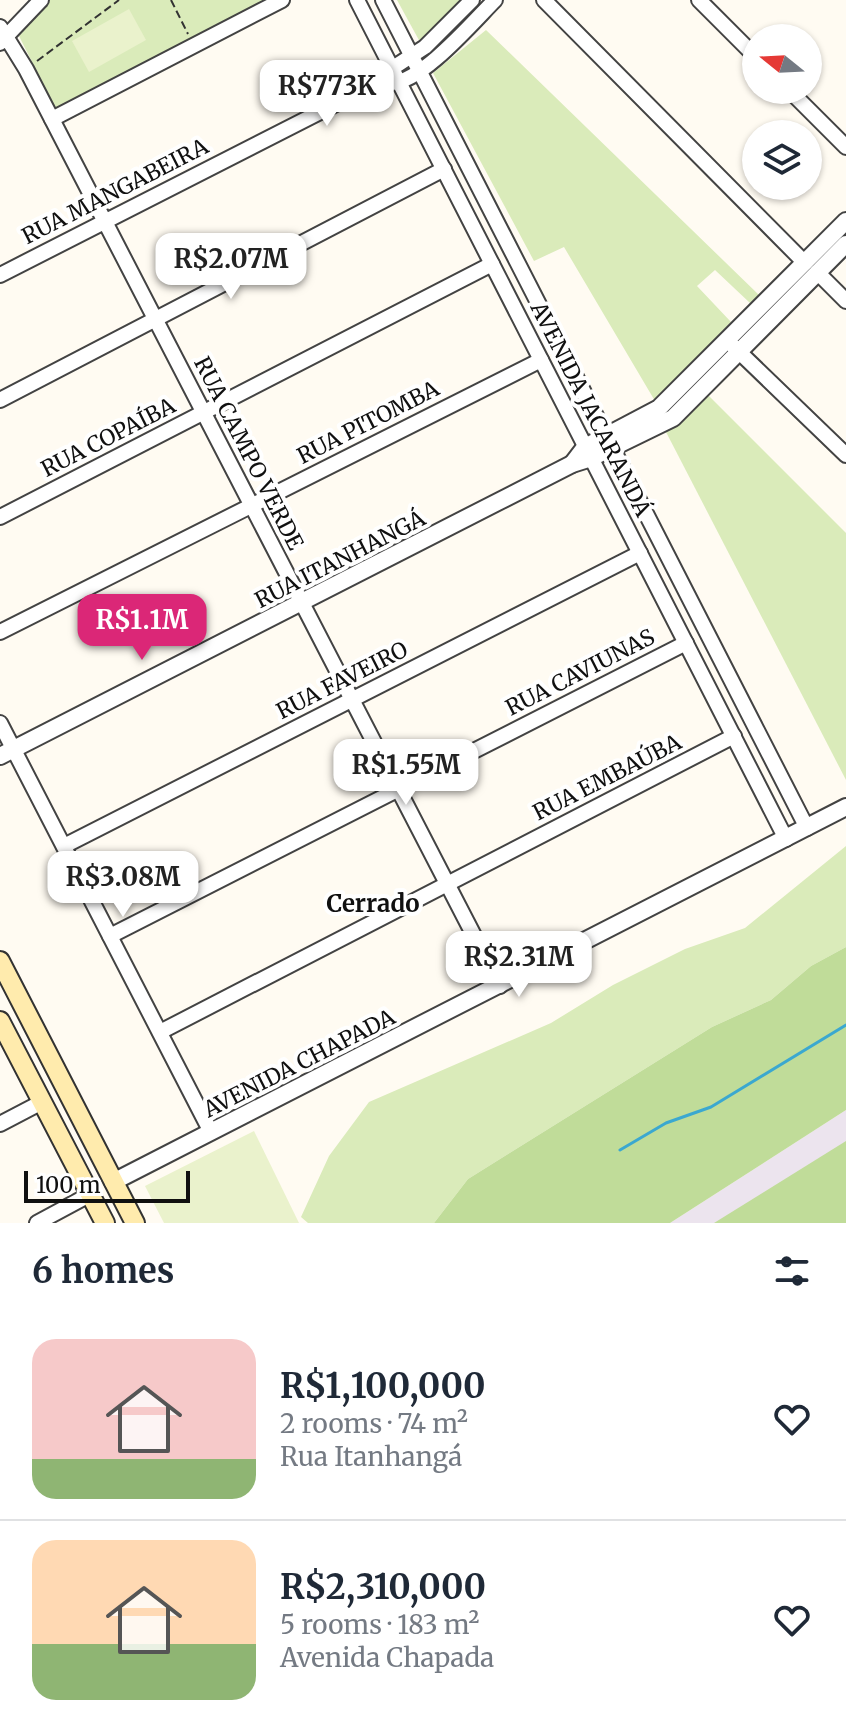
<!DOCTYPE html>
<html lang="en">
<head>
<meta charset="utf-8">
<style>
  body { margin:0; font-family:Merriweather,serif; background:#f6f6f7; color:#1f2937; height:100vh; display:flex; flex-direction:column; font-size:30px; white-space:nowrap }
  * { box-sizing:border-box; margin:0 }
  p { font-size:26px; color:#747a83 }
  .icon { flex:none; width:44px; height:44px; fill:none; stroke:currentColor; stroke-width:2; stroke-linecap:round; stroke-linejoin:round }
  .map { position:relative; height:1223px; overflow:hidden }
  .details { display:flex; flex-direction:column; background:#fff; flex:1 }
  .details>* { flex:none }
  .needle { width:52px; rotate:288deg }
  .tools { position:absolute; left:742px; top:24px; display:grid; gap:16px }
  .tools a { display:grid; place-items:center; width:80px; height:80px; border-radius:50%; background:#fff; box-shadow:0 2px 6px #0004; font-size:40px }
  .scale { position:absolute; left:24px; bottom:20px; width:166px; box-sizing:border-box; padding-left:8px; border:4px solid #101010; border-top:0; font-size:22px; line-height:28px; white-space:nowrap; color:#101010; -webkit-text-stroke:6px #fff; paint-order:stroke }
  .price { position:absolute; translate:-50% -68px; padding:0 18px; border-radius:16px; background:#fff; color:#222; font-size:26px; line-height:52px; filter:drop-shadow(0 2px 4px #0008) }
  .price::after { content:''; position:absolute; left:50%; top:48px; width:24px; height:18px; margin-left:-12px; background:inherit; clip-path:polygon(0 0,100% 0,50% 100%) }
  .price.selected { background:#db2777; color:#fff }
  ul { padding:0; list-style:none }
  li { display:flex; align-items:center; gap:24px; height:200px; padding:0 32px }
  li+li { border-top:2px solid #e0e1e3 }
  li span { display:grid; place-items:center; flex:none; width:224px; height:160px; border-radius:24px; color:#555 }
  li>.icon { margin-inline-start:auto }
  span .icon { width:96px; height:96px; fill:#fffc; stroke-width:1 }
  li b { font-size:34px }
  h2 { display:flex; justify-content:space-between; align-items:center; height:96px; padding:0 32px; font-size:34px }
  .map>svg:first-child { display:block }
</style>
</head>
<body>
<div class="map">
<svg width="846" height="1223" viewBox="0 0 846 1223">
  <rect width="100%" height="100%" fill="#fffbf2"/>
  <path fill="#ece4ee" d="M846 1110V1223H670Z"/>
  <g fill="#daebba">
    <path d="M48 0H266L55 108 17 32Z"/>
    <path d="M397 0H464L420 42Z"/>
    <path d="M486 30 759 295 750 303 715 270 697 286 731 322 655 401 564 247 534 261 433 73Z"/>
    <path d="M708 395 846 533V780L666 432Z"/>
    <path d="M846 846V947L811 966 771 1000 712 1027 468 1179 434 1223H308L301 1217 329 1156 369 1102 551 1023 613 985 685 949 745 928Z"/>
  </g>
  <g fill="#c0dc99">
    <path d="M846 947V1110L670 1223H434L468 1179 712 1027 771 1000 811 966Z"/>
    <path d="M846 1141V1223H714Z"/>
  </g>
  <g fill="#eaf2cc">
    <path d="M129 9 146 40 89 72 72 41Z"/>
    <path d="M254 1131 299 1223H164L145 1186Z"/>
  </g>
  <g fill="none" stroke-linecap="round" stroke-linejoin="round">
    <path stroke="#3ba8d0" stroke-width="3" d="M620 1150 666 1123 711 1107 846 1025"/>
    <g stroke="#434343" stroke-width="18">
      <g id="minor">
        <path d="M357 0 786 839"/>
        <path d="M383 0 807 828"/>
        <path d="M544 0 805 263"/>
        <path d="M699 0 756 57"/>
        <path d="M0 27 26 69 500 986"/>
        <path d="M0 43 41 0"/>
        <path d="M391 83C421 83 473 22 495 0"/>
        <path d="M789 90 846 147"/>
        <path d="M52 119 282 0"/>
        <path d="M817 272 846 301"/>
        <path d="M0 275 379 82 382 75 425 47 472 0"/>
        <path d="M732 345 846 455"/>
        <path d="M0 400 444 169"/>
        <path d="M0 517 492 264"/>
        <path d="M0 632 541 360"/>
        <path d="M0 723 211 1132"/>
        <path d="M64 846 640 553"/>
        <path d="M110 936 686 643"/>
        <path d="M160 1032 734 736"/>
        <path d="M0 1124 42 1102"/>
        <path d="M37 1223 89 1195"/>
      </g>
    </g>
    <g stroke="#434343" stroke-width="20">
      <g id="tertiary">
        <path d="M572 464 585 447 659 408 846 221"/>
        <path d="M0 756 572 464 591 458 673 418 846 244"/>
        <path d="M113 1182 846 807"/>
      </g>
    </g>
    <g stroke="#323232" stroke-width="22">
      <g id="secondary">
        <path d="M0 961 135 1223"/>
        <path d="M0 1021 105 1223"/>
      </g>
    </g>
    <g stroke="#323232" stroke-width="2" stroke-dasharray="8 4" stroke-linecap="butt">
      <path d="M171 0 188 34"/>
      <path d="M37 61 119 0"/>
    </g>
    <use href="#minor" stroke="#fff" stroke-width="14"/>
    <use href="#tertiary" stroke="#fff" stroke-width="16"/>
    <use href="#secondary" stroke="#ffebad" stroke-width="18"/>
  </g>
  <g text-anchor="middle" dominant-baseline="central" stroke-width="8" stroke-linejoin="round" paint-order="stroke">
    <g font-size="22" fill="#101010" stroke="#fff">
      <text transform="translate(115 191) rotate(-27)">RUA MANGABEIRA</text>
      <text transform="translate(591 409) rotate(63)">AVENIDA JACARANDÁ</text>
      <text transform="translate(368 422) rotate(-27)">RUA PITOMBA</text>
      <text transform="translate(108 437) rotate(-27)">RUA COPAÍBA</text>
      <text transform="translate(249 453) rotate(63)">RUA CAMPO VERDE</text>
      <text transform="translate(340 559) rotate(-27)">RUA ITANHANGÁ</text>
      <text transform="translate(580 672) rotate(-27)">RUA CAVIUNAS</text>
      <text transform="translate(342 680) rotate(-27)">RUA FAVEIRO</text>
      <text transform="translate(607 777) rotate(-27)">RUA EMBAÚBA</text>
      <text transform="translate(299 1063) rotate(-27)">AVENIDA CHAPADA</text>
    </g>
    <g font-size="24" font-weight="bold" fill="#101010" stroke="#fff">
      <text x="373" y="903">Cerrado</text>
    </g>
  </g>
</svg>
<div class="tools">
<a><svg class="needle" viewBox="-14 -14 28 28"><path d="M0-13l5 13h-10z" fill="#e53935"/><path d="M0 13l5-13h-10z" fill="#747a83"/></svg></a>
<a><svg class="icon" aria-label="layers" viewBox="0 0 24 24"><path d="M12 4l9 5-9 5-9-5zM3 14l9 5 9-5"/></svg></a>
</div>
<div class="scale">100 m</div>
<b class="price" style="left:327px;top:128px">R$773K</b>
<b class="price" style="left:231px;top:301px">R$2.07M</b>
<b class="price selected" style="left:142px;top:662px">R$1.1M</b>
<b class="price" style="left:406px;top:807px">R$1.55M</b>
<b class="price" style="left:123px;top:919px">R$3.08M</b>
<b class="price" style="left:519px;top:999px">R$2.31M</b>
</div>
<section class="details">
<h2>6 homes<svg class="icon" aria-label="filters" viewBox="0 0 24 24"><path d="M4 7h16M4 17h16"/><circle cx="9" cy="7" r="2"/><circle cx="15" cy="17" r="2"/></svg></h2>
<ul>
<li><span style="background:linear-gradient(#f6c9c9 75%,#8fb573 0)"><svg class="icon" aria-label="home" viewBox="0 0 24 24"><path d="M3 11l9-7 9 7M6 9v11h12V9"/></svg></span><div><b>R$1,100,000</b><p>2 rooms · 74 m²</p><p>Rua Itanhangá</p></div><svg class="icon" aria-label="heart" viewBox="0 0 24 24"><path d="M12 20l-8-8c-3-5 5-10 8-4 3-6 11-1 8 4z"/></svg></li>
<li><span style="background:linear-gradient(#ffd9b3 65%,#8fb573 0)"><svg class="icon" aria-label="home" viewBox="0 0 24 24"><path d="M3 11l9-7 9 7M6 9v11h12V9"/></svg></span><div><b>R$2,310,000</b><p>5 rooms · 183 m²</p><p>Avenida Chapada</p></div><svg class="icon" aria-label="heart" viewBox="0 0 24 24"><path d="M12 20l-8-8c-3-5 5-10 8-4 3-6 11-1 8 4z"/></svg></li>
</ul>
</section>
</body>
</html>
